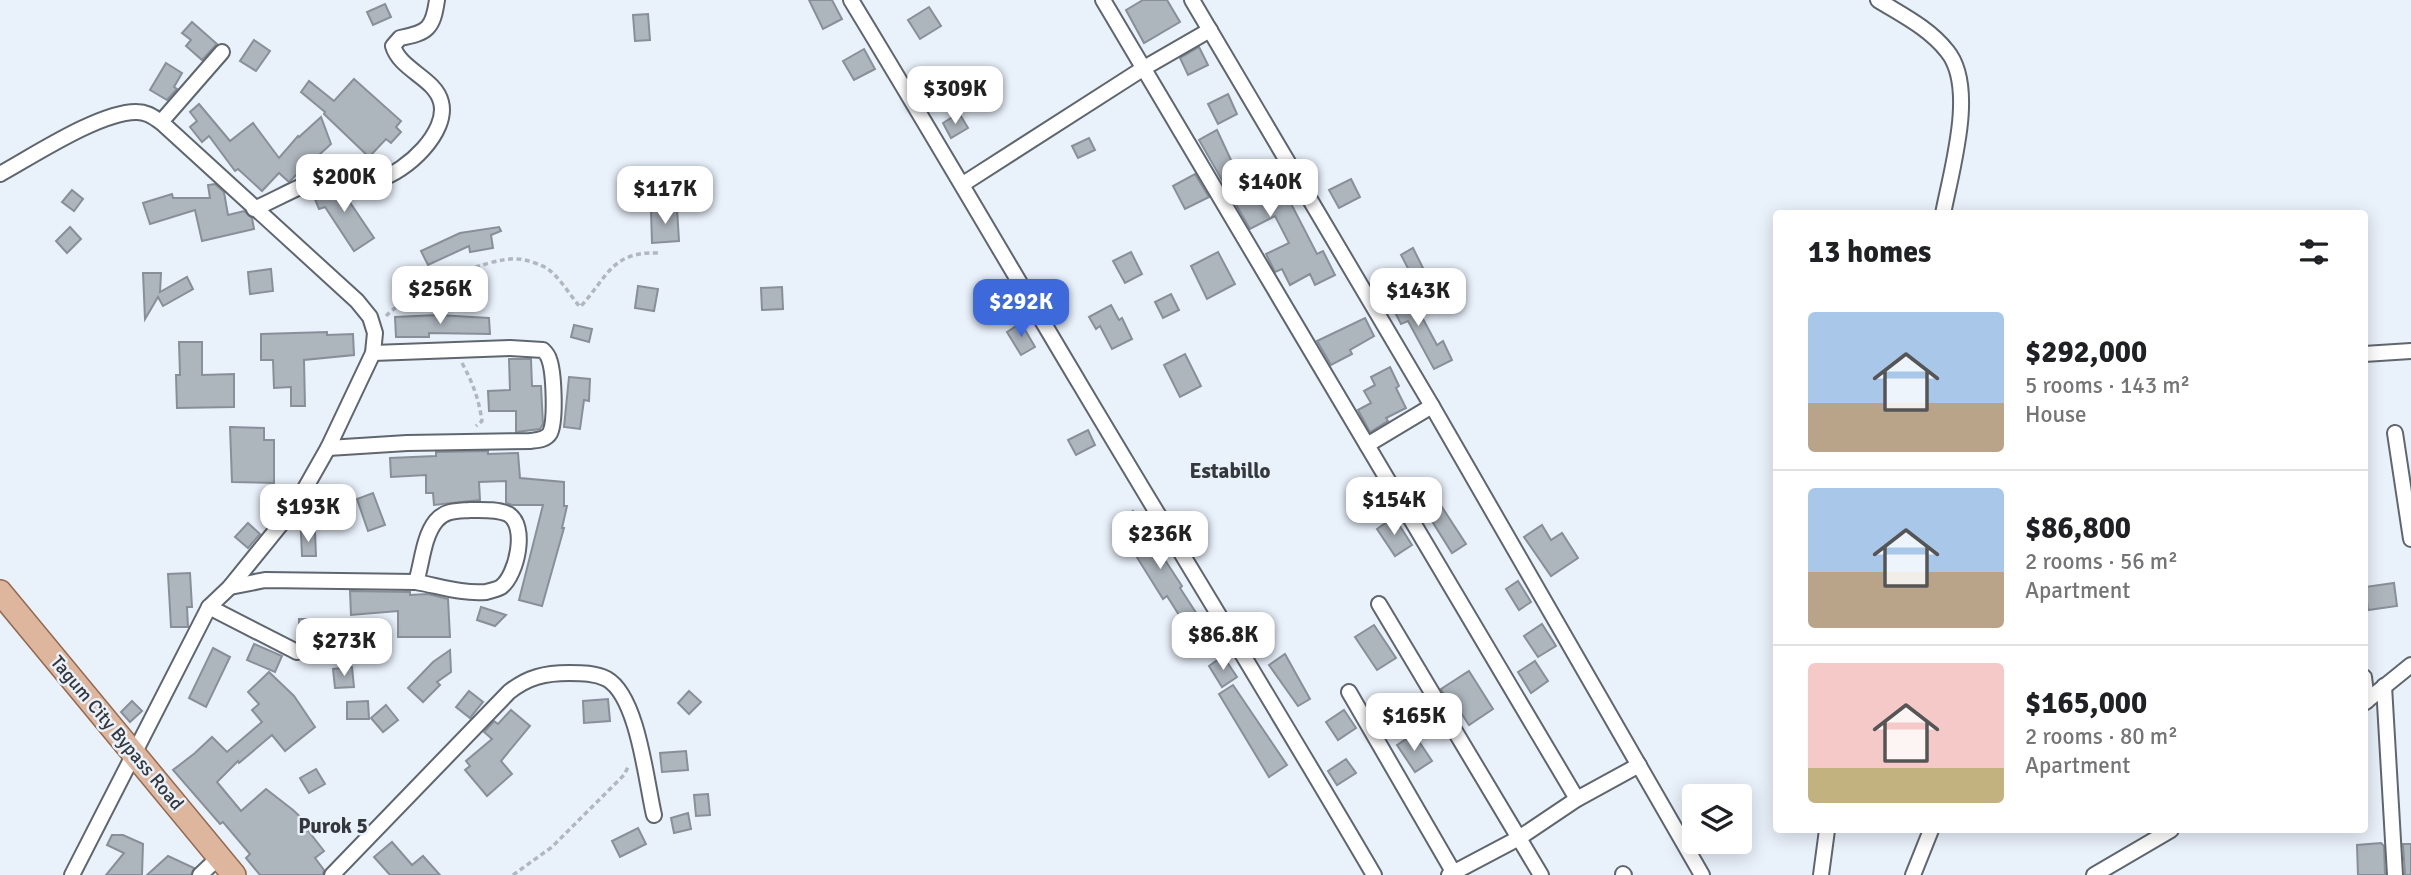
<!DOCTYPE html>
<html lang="en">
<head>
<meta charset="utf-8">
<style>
  body { margin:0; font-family:Signika,sans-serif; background:#f6f6f6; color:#202124; height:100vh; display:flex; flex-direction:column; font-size:26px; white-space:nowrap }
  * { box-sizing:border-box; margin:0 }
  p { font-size:23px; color:#757577 }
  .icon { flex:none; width:38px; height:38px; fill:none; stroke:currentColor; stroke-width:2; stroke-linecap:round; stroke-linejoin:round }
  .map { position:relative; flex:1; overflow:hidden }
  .side { position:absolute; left:1773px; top:210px; width:595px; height:623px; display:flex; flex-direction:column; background:#fff; border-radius:7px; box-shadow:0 4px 18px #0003 }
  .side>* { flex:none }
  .tools { position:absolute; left:1682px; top:784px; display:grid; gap:14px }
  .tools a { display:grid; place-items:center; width:70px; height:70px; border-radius:7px; background:#fff; box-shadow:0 4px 18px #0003; font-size:35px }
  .price { position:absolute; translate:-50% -60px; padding:0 16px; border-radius:14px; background:#fff; color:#222; font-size:23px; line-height:46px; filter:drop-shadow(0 2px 4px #0008) }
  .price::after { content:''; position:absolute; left:50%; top:42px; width:21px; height:16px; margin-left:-10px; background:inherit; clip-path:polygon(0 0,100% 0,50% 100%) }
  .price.current { background:#3e69da; color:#fff }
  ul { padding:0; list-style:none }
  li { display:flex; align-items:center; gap:21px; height:175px; padding:0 35px }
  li+li { border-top:2px solid #e0e0e0 }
  li span { display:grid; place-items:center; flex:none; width:196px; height:140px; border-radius:7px; color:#555 }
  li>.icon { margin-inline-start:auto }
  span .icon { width:84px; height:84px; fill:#fffc; stroke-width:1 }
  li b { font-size:30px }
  h2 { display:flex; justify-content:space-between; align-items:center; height:84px; padding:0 35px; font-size:30px }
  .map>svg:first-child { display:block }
</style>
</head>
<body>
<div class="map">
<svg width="2411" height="875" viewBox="0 0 2411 875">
  <rect width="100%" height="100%" fill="#e9f1fb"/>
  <g fill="#adb5bd" stroke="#888f98" stroke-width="2">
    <path d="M809 0H832L842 19 823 29Z"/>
    <path d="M1143 0H1167L1180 22 1144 43 1126 10Z"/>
    <path d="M385 4 391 17 373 25 367 12Z"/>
    <path d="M929 7 941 26 920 39 908 20Z"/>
    <path d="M648 14 650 40 635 41 633 15Z"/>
    <path d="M192 22 217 44 202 60 186 46 191 40 182 33Z"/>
    <path d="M254 40 270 51 256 71 240 61Z"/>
    <path d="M1199 47 1208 65 1188 75 1180 58Z"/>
    <path d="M864 49 875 69 854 80 843 61Z"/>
    <path d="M166 63 182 73 174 87 177 89 167 100 150 90Z"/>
    <path d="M354 79 401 121 396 127 401 132 391 143 386 139 369 157 324 114 325 112 301 92 309 81 334 101Z"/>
    <path d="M1228 94 1237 114 1218 124 1208 104Z"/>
    <path d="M199 104 230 141 253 123 279 158 298 136 299 137 321 117 331 144 319 155 324 160 313 171 305 174 303 168 289 182 279 173 262 191 238 169 235 171 209 136 202 142 190 127 197 121 190 112Z"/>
    <path d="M959 113 968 128 951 138 943 123Z"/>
    <path d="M1217 130 1237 173 1241 171 1257 201 1283 188 1317 254 1323 251 1335 275 1315 285 1310 274 1290 285 1282 269 1275 272 1266 254 1289 243 1275 216 1250 229 1199 140Z"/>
    <path d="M1089 138 1095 150 1078 158 1072 146Z"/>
    <path d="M1195 174 1209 197 1185 209 1173 186Z"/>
    <path d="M1351 179 1360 197 1339 208 1329 190Z"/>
    <path d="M340 183H346L351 197 347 198 374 238 354 251 325 207 319 209 312 192Z"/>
    <path d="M215 184 224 192 228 215 244 211 252 218 254 229 202 241 195 210 150 224 143 203 172 194 173 198H210L208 185Z"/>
    <path d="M72 190 83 199 74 211 62 202Z"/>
    <path d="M677 208 679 241 652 243 651 210Z"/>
    <path d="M70 227 81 239 67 253 56 241Z"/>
    <path d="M499 227 501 231 491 235 493 248 470 252 469 246 428 265 421 251 460 233Z"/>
    <path d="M1413 248 1423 268 1411 274 1401 255Z"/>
    <path d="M1131 252 1142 274 1125 283 1113 261Z"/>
    <path d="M1218 252 1235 284 1207 299 1191 266Z"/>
    <path d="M271 269 273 291 250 294 248 272Z"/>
    <path d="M143 273H161L160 292 187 277 193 289 163 306 158 297 145 319Z"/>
    <path d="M638 286 658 289 654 311 635 308Z"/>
    <path d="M1400 286 1411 308 1416 306 1437 345 1443 341 1452 360 1434 369 1408 321 1401 324 1385 293Z"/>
    <path d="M782 287 783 309 762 310 761 288Z"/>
    <path d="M1171 294 1179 310 1163 318 1155 302Z"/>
    <path d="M1111 305 1119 320 1122 318 1132 339 1112 349 1100 326 1096 329 1089 317Z"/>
    <path d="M438 315 489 318 490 334 429 333V337H396L395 317Z"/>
    <path d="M1365 318 1374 336 1350 350 1352 354 1331 365 1317 341Z"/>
    <path d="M1021 323 1035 347 1021 355 1007 332Z"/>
    <path d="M574 325 592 329 589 342 571 337Z"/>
    <path d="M327 332V335L353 334 354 355 304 360 305 406H291V387L274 388 273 360H261V334Z"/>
    <path d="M179 342H202V375L234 374V407L177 408 176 375H180Z"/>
    <path d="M1185 354 1201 386 1180 397 1164 365Z"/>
    <path d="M509 359H531L532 386H541L543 424 540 429 516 432V411H489L488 391 510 390Z"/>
    <path d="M1390 367 1399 386 1396 388 1406 408 1386 418 1388 421 1370 432 1358 410 1371 403 1364 391 1375 385 1371 377Z"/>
    <path d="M569 377 590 379 589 401 584 400 580 429 564 427Z"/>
    <path d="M230 427 264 428V440H274V483L232 482Z"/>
    <path d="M1088 430 1095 445 1076 455 1068 440Z"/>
    <path d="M488 451V454L518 453 520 478 564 482V506H567L562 528H564L542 606 519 600 543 505H512L506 503V481L479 482 480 500 434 505 433 493H426V475L391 477 390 458 436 456V452Z"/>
    <path d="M373 493 385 525 368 531 357 499Z"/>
    <path d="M1438 501 1466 544 1452 553 1425 510Z"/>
    <path d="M1133 511 1182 586 1180 588 1204 625 1191 634 1167 596 1163 599 1133 551 1137 549 1118 521Z"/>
    <path d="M1394 517 1412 545 1395 556 1377 529Z"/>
    <path d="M248 523 260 534 248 548 235 537Z"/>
    <path d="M1542 525 1551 540 1562 533 1578 558 1551 576 1524 537Z"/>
    <path d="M301 532H315L316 556H302Z"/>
    <path d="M190 573 192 607H187L188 627H171L168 574Z"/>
    <path d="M1518 581 1531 602 1519 610 1506 589Z"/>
    <path d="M2394 583 2397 606 2368 610 2365 587Z"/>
    <path d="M350 591 410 592V595L428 594 448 599 450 637H398V611L351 615Z"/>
    <path d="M481 607 506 615 495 626 477 620Z"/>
    <rect x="299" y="619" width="23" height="22"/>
    <path d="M1542 624 1556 646 1538 657 1524 636Z"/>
    <path d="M1374 625 1396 658 1377 670 1355 637Z"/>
    <path d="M254 644 282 656 275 672 247 660Z"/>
    <path d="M213 648 230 657 206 707 189 698Z"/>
    <path d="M450 650 451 672 437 682 440 685 423 702 408 688 433 662Z"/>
    <path d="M1285 654 1310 699 1298 706 1269 665Z"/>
    <path d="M1223 656 1237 677 1222 687 1209 666Z"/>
    <path d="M1535 661 1548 681 1531 693 1518 672Z"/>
    <path d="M352 667 354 687 335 688 333 669Z"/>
    <path d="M1469 671 1493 709 1469 725 1452 699 1448 701 1441 689Z"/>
    <path d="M269 672 294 696 315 727 285 751 272 735 239 763 238 761 217 782 241 811 266 789 293 810 309 825 306 828 324 851 315 858 324 870 323 875H260L246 858 250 854 223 822 220 824 173 770 195 753 212 737 227 752 262 722 252 710 259 704 248 692Z"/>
    <path d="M1233 685 1287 765 1269 777 1219 694Z"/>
    <path d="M469 691 483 702 470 718 456 707Z"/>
    <path d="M689 691 701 702 689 714 678 703Z"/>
    <path d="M608 699 610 721 584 723 583 701Z"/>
    <path d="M132 701 142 711 130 722 121 712Z"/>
    <path d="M368 701 369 719H347V702Z"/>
    <path d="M386 705 398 720 383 732 371 718Z"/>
    <path d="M511 710 530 726 501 761 512 774 487 796 465 770 470 766 466 761 492 739 484 732 494 721 498 724Z"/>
    <path d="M1344 710 1356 728 1338 740 1326 722Z"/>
    <path d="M1414 734 1432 761 1415 772 1397 745Z"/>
    <path d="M686 751 688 770 662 772 660 753Z"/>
    <path d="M1346 759 1356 773 1337 785 1328 771Z"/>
    <path d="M316 769 325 784 309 793 300 778Z"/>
    <path d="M708 794 710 815 696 816 694 795Z"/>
    <path d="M688 813 691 829 674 833 671 818Z"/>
    <path d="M638 828 646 844 620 857 612 841Z"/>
    <path d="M112 835H123L143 844 142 875H106L124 853 107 845Z"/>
    <path d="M392 842 412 865 423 856 440 875H390L374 857Z"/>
    <path d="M2381 843 2384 846 2385 875H2358L2357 845Z"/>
    <path d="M2403 844H2411V875H2405Z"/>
    <path d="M168 856 194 868 191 875H147Z"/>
  </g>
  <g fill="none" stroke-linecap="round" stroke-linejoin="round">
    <g stroke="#5f666e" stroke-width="18">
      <g id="minor">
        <path d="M851 0C929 128 1004 257 1081 386 1178 549 1278 711 1374 875"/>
        <path d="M1103 0 1577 799"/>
        <path d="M1192 0 1432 406 1702 875"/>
        <path d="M1878 0C1902 15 1929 28 1947 51 1977 87 1951 171 1943 214"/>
        <path d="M0 174C33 156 101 111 137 112 147 112 153 117 161 122"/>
        <path d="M963 184 1144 68 1210 30"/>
        <path d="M254 209C281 197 309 180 338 173 352 170 365 183 379 179 406 172 449 132 441 102 435 78 400 70 393 46L400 38C428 33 433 28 437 0"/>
        <path d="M2364 354 2411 351"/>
        <path d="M2395 433 2411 539"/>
        <path d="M1367 445 1432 406"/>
        <path d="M328 448 407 443 530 441C537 440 546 440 550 433 556 421 554 372 549 359 548 355 545 352 543 350L510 348 373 353"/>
        <path d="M230 587 265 580 416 582C422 564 423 537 436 521 445 510 457 511 470 510 482 510 497 509 508 514 528 525 517 575 501 587 498 589 490 591 486 592 462 594 439 586 416 582"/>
        <path d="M1379 604 1541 875"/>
        <path d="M209 607 297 652"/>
        <path d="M2364 677 2367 701"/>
        <path d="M2384 686 2395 875"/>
        <path d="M1349 692 1455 875"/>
        <path d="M2364 703 2411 665"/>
        <path d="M1623 874 1624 875"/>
        <path d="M72 875 209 607 230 587 294 508 328 448 373 353 375 333 370 317 357 301 161 122 222 52"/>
        <path d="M200 875 219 857"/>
        <path d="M332 875 509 692C528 677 545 673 569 673 582 673 595 673 607 679 638 697 646 781 654 815"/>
        <path d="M1449 875 1519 838 1577 799 1639 765"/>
        <path d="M1821 875 1827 830"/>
        <path d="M1913 875 1931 830"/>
        <path d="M2094 875 2171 830"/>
      </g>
    </g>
    <g stroke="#936a50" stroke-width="26">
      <path id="primary" d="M0 592 234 875"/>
    </g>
    <g stroke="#b0b7bf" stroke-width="3.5" stroke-dasharray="5 3.5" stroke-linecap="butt">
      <path d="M386 316C407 294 487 256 518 259 525 259 542 265 548 269 560 278 570 295 580 307 608 277 611 251 659 253"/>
      <path d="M462 363C473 383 479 400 482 421L476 426"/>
      <path d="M513 875 552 847 624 775 629 765"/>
    </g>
    <use href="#minor" stroke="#fff" stroke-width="14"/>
    <use href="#primary" stroke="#ddb69d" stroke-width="23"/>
  </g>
  <g text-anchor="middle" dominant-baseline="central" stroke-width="5" stroke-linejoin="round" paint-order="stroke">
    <g font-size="19" fill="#34373b" stroke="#e9f1fb">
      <text transform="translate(117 733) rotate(50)">Tagum City Bypass Road</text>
    </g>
    <g font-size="21" font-weight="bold" fill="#34373b" stroke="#e9f1fb">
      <text x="1230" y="471">Estabillo</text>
      <text x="333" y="826">Purok 5</text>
    </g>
  </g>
</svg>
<div class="tools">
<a><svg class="icon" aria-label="layers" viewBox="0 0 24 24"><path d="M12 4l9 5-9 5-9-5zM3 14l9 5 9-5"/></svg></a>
</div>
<b class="price" style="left:955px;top:126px">$309K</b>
<b class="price" style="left:344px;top:214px">$200K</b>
<b class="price" style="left:1270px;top:219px">$140K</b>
<b class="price" style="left:665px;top:226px">$117K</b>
<b class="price" style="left:440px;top:326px">$256K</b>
<b class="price" style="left:1418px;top:328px">$143K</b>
<b class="price current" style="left:1021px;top:339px">$292K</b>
<b class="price" style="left:1394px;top:537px">$154K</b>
<b class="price" style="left:308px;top:544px">$193K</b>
<b class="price" style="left:1160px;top:571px">$236K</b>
<b class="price" style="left:1223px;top:672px">$86.8K</b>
<b class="price" style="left:344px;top:678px">$273K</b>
<b class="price" style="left:1414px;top:753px">$165K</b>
<section class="side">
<h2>13 homes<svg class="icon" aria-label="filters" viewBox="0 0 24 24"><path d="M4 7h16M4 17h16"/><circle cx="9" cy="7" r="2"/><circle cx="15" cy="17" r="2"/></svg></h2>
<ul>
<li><span style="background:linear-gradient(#a9c7e8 65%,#b9a48a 0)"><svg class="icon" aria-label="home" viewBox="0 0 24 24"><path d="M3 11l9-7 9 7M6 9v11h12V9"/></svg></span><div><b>$292,000</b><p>5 rooms · 143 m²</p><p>House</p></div></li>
<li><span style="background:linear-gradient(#a9c7e8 60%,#b9a48a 0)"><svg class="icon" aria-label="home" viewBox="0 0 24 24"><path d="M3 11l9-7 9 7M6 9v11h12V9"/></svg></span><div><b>$86,800</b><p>2 rooms · 56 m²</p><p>Apartment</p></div></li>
<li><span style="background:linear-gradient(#f6c9c9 75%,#c2b280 0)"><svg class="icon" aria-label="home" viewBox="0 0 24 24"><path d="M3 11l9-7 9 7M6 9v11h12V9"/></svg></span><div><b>$165,000</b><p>2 rooms · 80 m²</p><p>Apartment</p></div></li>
</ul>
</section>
</div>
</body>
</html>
